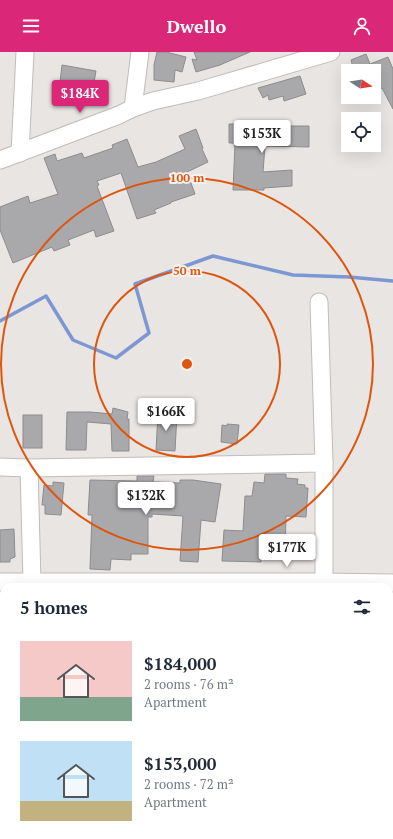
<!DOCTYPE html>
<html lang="en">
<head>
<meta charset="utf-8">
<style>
  body { margin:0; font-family:"PT Serif",serif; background:#f6f6f7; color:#1f2937; height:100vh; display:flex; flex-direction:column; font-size:15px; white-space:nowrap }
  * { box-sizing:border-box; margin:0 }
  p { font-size:13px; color:#747a83 }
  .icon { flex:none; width:22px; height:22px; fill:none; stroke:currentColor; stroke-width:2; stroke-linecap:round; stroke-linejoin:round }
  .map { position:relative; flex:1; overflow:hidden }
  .details { position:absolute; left:0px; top:531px; width:393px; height:256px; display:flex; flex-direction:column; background:#fff; border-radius:12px 12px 0 0; box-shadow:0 4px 16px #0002 }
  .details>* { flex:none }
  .needle { width:26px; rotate:102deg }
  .buttons { position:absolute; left:341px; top:12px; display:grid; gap:8px }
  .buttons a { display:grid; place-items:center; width:40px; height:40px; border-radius:0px; background:#fff; box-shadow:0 4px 16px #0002; font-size:20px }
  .price { position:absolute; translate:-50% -34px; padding:0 9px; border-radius:4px; background:#fff; color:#222; font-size:13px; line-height:26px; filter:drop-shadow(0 1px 2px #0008) }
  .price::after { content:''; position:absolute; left:50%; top:24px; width:12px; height:9px; margin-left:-6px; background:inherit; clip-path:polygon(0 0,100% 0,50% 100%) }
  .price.current { background:#db2777; color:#fff }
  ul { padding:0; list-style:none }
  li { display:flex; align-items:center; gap:12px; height:100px; padding:0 20px }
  li span { display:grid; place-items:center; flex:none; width:112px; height:80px; border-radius:0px; color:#555 }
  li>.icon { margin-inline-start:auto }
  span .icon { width:48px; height:48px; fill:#fffc; stroke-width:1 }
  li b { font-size:17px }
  h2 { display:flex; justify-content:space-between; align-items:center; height:48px; padding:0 20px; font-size:17px }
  header { display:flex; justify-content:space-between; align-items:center; height:52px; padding:0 20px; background:#db2777; color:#fff; font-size:18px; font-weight:700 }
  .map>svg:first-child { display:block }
</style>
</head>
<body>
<header><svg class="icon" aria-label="menu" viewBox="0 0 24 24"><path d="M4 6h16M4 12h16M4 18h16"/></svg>Dwello<svg class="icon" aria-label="person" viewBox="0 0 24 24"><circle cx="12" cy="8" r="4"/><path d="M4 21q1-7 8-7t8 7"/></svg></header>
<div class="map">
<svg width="393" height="787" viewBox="0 0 393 787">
  <rect width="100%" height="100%" fill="#e9e5e3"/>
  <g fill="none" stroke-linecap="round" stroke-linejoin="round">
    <path stroke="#7c97d2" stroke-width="3.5" d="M0 269 46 244 73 288 116 306 149 281 135 232 213 204 293 223 349 225 393 229"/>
  </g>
  <g fill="#a9a9ac" stroke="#8c8c8f">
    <path d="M157 0H166L186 5 182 20 175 18 174 30 154 28V13Z"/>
    <path d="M194 0H250L220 13 196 20 192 7 197 8Z"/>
    <path d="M366 2 370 12 388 5 393 17V57L382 36 374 40V19H354L351 8Z"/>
    <path d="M62 13 96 19 93 36 82 34V32L60 30Z"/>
    <path d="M300 24 306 42 284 49 283 44 269 48 268 43 263 46 258 36Z"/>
    <path d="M229 72H262V74H309V95L265 94 263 120 292 118V134L264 136V138H233L235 91H229Z"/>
    <path d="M196 77 203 96 202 97 208 110 187 120 195 142 171 150V151L154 158 156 161 137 167 121 121 97 129 99 133 97 134 114 179 96 185 94 178 68 188 70 193 54 199 52 195 13 211 0 178V155L28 144 30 151 58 142 44 106 55 102 57 109 82 101 84 106 113 96 112 93 127 87 138 115 156 110 185 97 179 84Z"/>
    <path d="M113 356 128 360 127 367H129V399H112L111 372 87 370 86 398H66L67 360H90L112 362Z"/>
    <path d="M158 361 177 362 175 399 156 398Z"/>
    <rect x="23" y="363" width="19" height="33"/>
    <path d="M227 372 239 373 237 392 221 390 222 373 227 374Z"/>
    <path d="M265 422H286V426L298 427 297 432 305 433V436H308L306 465 286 464 285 504H261V510L222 509 224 478 243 479 245 444H252L254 430 264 431Z"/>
    <path d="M137 424H154L153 430 180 431V428H193L221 432 215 470 201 468 198 510 180 509 183 464 152 462V465H148V502H131V508L111 507 110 518 90 517 92 463H88L90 428 137 429Z"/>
    <path d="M53 430 64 431 61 463 45 462V453H42L44 433 53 434Z"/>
    <path d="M14 477 15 505 10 507V510H0V478Z"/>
  </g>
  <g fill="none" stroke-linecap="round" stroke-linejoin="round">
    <g stroke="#bfbcba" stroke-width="19">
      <g id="minor">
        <path d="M133 56 153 49 198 39 331 0"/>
        <path d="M20 101 25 0"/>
        <path d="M0 108 119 63 133 56 140 0"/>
        <path d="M0 415 29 416 324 411"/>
        <path d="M29 416 32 530"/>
        <path d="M0 530H324V411L319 250"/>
        <path d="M324 530 393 531"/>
        <path d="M0 645H4"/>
        <path d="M389 758H393"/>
        <path d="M0 760H4"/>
      </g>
    </g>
    <use href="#minor" stroke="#fff" stroke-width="17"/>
  </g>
  <g fill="none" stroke="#de560d" stroke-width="2">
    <circle cx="187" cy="312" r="93"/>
    <circle cx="187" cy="312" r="186"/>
  </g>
  <circle cx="187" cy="312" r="6" fill="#de560d" stroke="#f6f2f1" stroke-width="2"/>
  <g font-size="12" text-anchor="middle" font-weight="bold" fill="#de560d" stroke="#f6f2f1" stroke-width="4" stroke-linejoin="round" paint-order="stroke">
    <text x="187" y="130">100 m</text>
    <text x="187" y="223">50 m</text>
  </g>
</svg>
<div class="buttons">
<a><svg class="needle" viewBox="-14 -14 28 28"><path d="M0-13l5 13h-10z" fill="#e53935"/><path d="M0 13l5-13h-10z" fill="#747a83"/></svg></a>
<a><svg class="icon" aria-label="locate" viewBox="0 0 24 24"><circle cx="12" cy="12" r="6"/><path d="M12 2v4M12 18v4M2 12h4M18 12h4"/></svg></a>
</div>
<b class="price current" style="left:80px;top:62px">$184K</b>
<b class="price" style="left:262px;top:102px">$153K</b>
<b class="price" style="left:166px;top:380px">$166K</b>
<b class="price" style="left:146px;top:464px">$132K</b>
<b class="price" style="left:287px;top:516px">$177K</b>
<section class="details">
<h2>5 homes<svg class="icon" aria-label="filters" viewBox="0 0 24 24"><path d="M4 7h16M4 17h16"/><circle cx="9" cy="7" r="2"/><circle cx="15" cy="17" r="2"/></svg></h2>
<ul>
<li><span style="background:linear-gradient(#f6c9c9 70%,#7fa58c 0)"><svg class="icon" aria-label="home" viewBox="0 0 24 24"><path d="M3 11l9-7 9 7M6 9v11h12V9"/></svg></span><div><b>$184,000</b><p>2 rooms · 76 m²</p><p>Apartment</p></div></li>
<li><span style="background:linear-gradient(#bfe0f5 75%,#c2b280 0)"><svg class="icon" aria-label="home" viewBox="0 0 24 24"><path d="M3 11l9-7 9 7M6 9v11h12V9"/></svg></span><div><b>$153,000</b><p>2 rooms · 72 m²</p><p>Apartment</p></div></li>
</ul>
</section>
</div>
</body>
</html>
